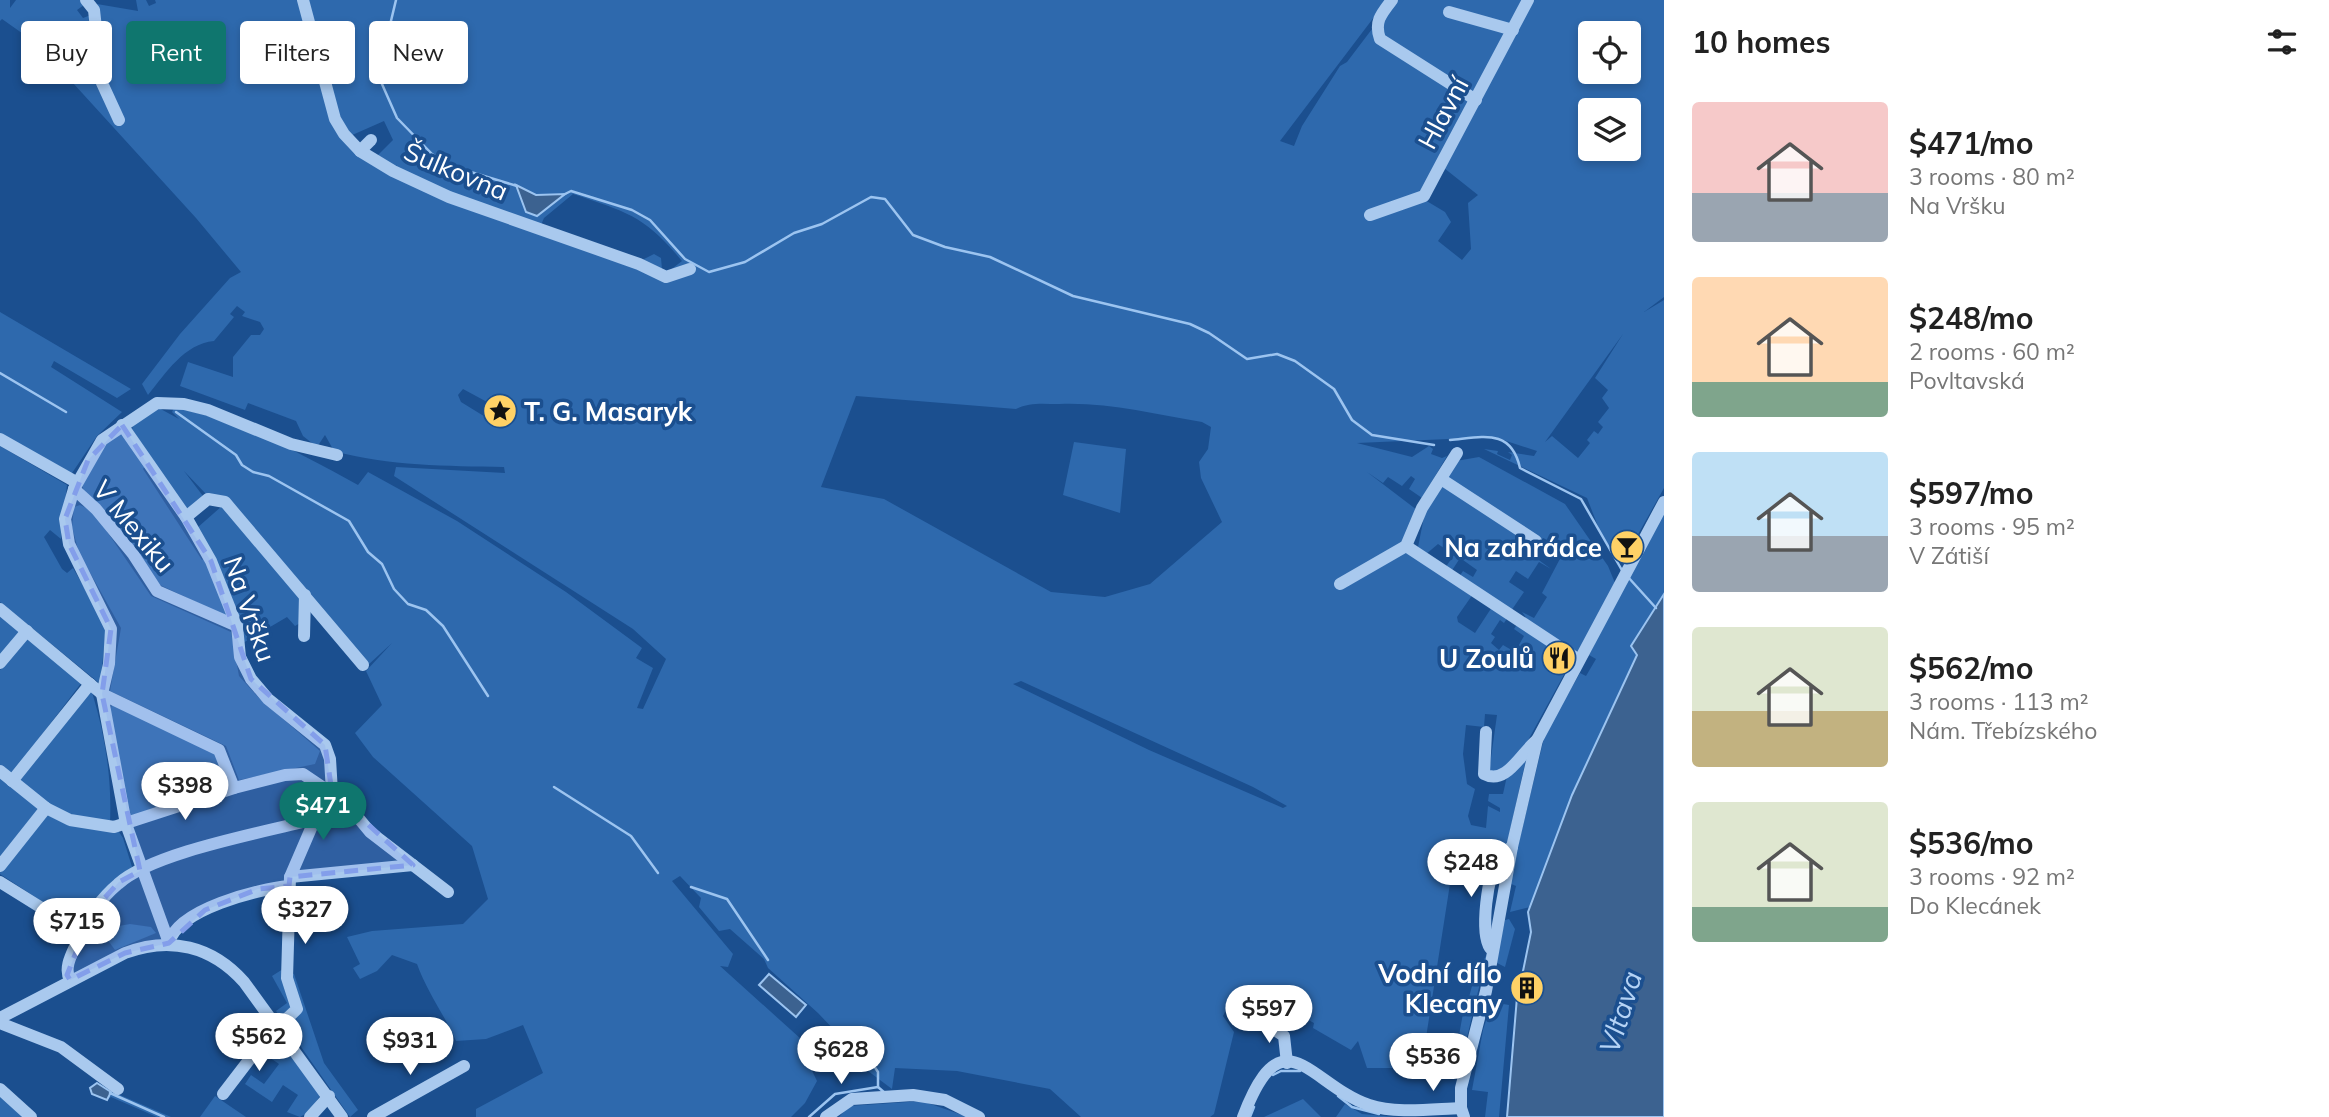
<!DOCTYPE html>
<html lang="en">
<head>
<meta charset="utf-8">
<style>
  body { margin:0; font-family:Mulish,sans-serif; background:#f2f2f2; color:#222; height:100vh; display:flex; flex-direction:column; font-size:26px; white-space:nowrap }
  * { box-sizing:border-box; margin:0 }
  p { font-size:23px; color:#767676 }
  .icon { flex:none; width:38px; height:38px; fill:none; stroke:currentColor; stroke-width:2; stroke-linecap:round; stroke-linejoin:round }
  .map { position:relative; flex:1; overflow:hidden }
  .drawer { display:flex; flex-direction:column; background:#fff; width:665px }
  .drawer>* { flex:none }
  .guide { position:absolute; left:21px; top:21px; width:665px; height:63px; display:flex; gap:14px }
  .buttons { position:absolute; left:1578px; top:21px; display:grid; gap:14px }
  .buttons a { display:grid; place-items:center; width:63px; height:63px; border-radius:7px; background:#fff; box-shadow:0 4px 10px #0003; font-size:35px }
  .price { position:absolute; translate:-50% -60px; padding:0 16px; border-radius:24px; background:#fff; color:#222; font-size:23px; line-height:46px; filter:drop-shadow(0 2px 4px #0008) }
  .price::after { content:''; position:absolute; left:50%; top:42px; width:21px; height:16px; margin-left:-10px; background:inherit; clip-path:polygon(0 0,100% 0,50% 100%) }
  .price.selected { background:#0f766e; color:#fff }
  ul { padding:0; list-style:none }
  li { display:flex; align-items:center; gap:21px; height:175px; padding:0 28px }
  li span { display:grid; place-items:center; flex:none; width:196px; height:140px; border-radius:7px; color:#555 }
  li>.icon { margin-inline-start:auto }
  span .icon { width:84px; height:84px; fill:#fffc; stroke-width:1 }
  li b { font-size:30px }
  h2 { display:flex; justify-content:space-between; align-items:center; height:84px; padding:0 28px; font-size:30px }
  .tag { padding:0 24px; border-radius:7px; background:#fff; box-shadow:0 4px 10px #0003; font-size:24px; line-height:63px }
  .tag.selected { background:#0f766e; color:#fff }
  main { display:flex; flex:1; min-height:0 }
  .map>svg:first-child { display:block }
</style>
</head>
<body>
<main>
<div class="map">
<svg width="1664" height="1117" viewBox="0 0 1664 1117">
  <rect width="100%" height="100%" fill="#1b4f8f"/>
  <g fill="#2e69ad" fill-rule="evenodd">
    <path d="M0 0H10V8L16 0H80L84 5 77 10 83 18 96 13 97 4 138 11 136 0H146L149 6 156 3 155 0H1387L1280 141 1294 146 1302 126 1340 66 1347 62 1394 0H1664V297L1644 312 1664 300V488L1622 563 1601 534 1587 498 1484 449 1498 451 1497 454 1510 460 1512 455 1508 452 1534 456 1537 451 1494 437 1357 443 1412 457 1429 446 1433 449 1431 454 1442 458 1447 456 1422 498 1409 489 1415 479 1411 476 1402 486 1388 477 1383 483 1367 472 1417 510 1404 550 1473 594 1457 617 1458 622 1475 633 1492 607 1508 617 1504 623 1500 620 1491 634 1495 637 1491 643 1499 650 1503 645 1515 652 1524 636 1514 629 1518 623 1572 660 1526 744 1502 773 1489 772 1497 715 1485 714 1484 727 1466 725 1463 754 1467 784 1475 789 1468 816 1471 825 1486 828 1488 806 1500 812V808L1488 801 1489 794H1503L1507 776 1528 750 1502 867 1488 876 1452 871 1425 1044 1403 1068H1367L1358 1041 1351 1050 1313 1028 1314 1023 1287 1009 1286 1003 1255 1005 1252 1011 1230 1002 1223 1016 1234 1032 1214 1114 1210 1117H1081L1050 1089 957 1071 895 1068 892 1089 864 1068 857 1054 818 1013 768 968 764 959 730 929 719 931 699 907 701 898 680 876 672 881 733 954 728 967 720 966 801 1039 802 1050 817 1081 805 1103 791 1117H476V1109L543 1073 523 1025 486 1039 456 1041C444 1014 427 992 417 964L392 955 377 971 360 979 353 968 360 964 347 937 372 931 463 924 488 899 472 846 373 757 355 733 382 705 366 671 392 643 368 665 222 496 206 494 184 471 203 496 187 511 132 429 134 422 157 407 179 419 172 412 174 408C240 420 300 453 358 485L368 472 457 521 566 592 642 648 636 658 653 668 637 708 643 709 666 659 633 629 394 476 396 467 505 473 504 467C447 466 389 466 334 451L325 435 317 447 303 436 296 421 248 403 245 410 180 386 188 362 233 377V357L251 335H260L264 329 260 322 242 316 245 312 237 306 230 314 234 317 214 341C184 344 166 373 148 395L142 384 180 334 230 278 241 272 196 218 42 49 44 47 42 39 36 43 2 19 0 21ZM1591 33H1629V72H1591ZM1591 110H1629V149H1591ZM384 121 393 140 376 157 350 136ZM1444 168 1478 195 1468 203 1471 249 1462 260 1438 241 1451 222 1445 212 1425 200ZM573 194C627 212 645 216 682 261L669 271 662 269 661 258 654 254 642 260 541 225 544 218ZM1623 334 1595 378 1608 390 1602 398 1609 408 1598 422 1603 427 1598 434 1594 431 1587 440 1590 443 1578 458 1552 436 1545 442ZM463 389 500 409 497 414 487 418 461 402 458 395ZM856 396 1016 409C1030 402 1043 404 1059 404 1108 402 1153 414 1202 422L1211 427 1208 449 1199 462 1201 478 1222 522 1150 584 1105 597 1051 592 884 499 821 487ZM1021 681 1253 787 1287 806 1283 808 1149 750 1013 684Z"/>
    <path d="M0 312 131 389 117 398 54 361 51 367 122 412 97 436 70 476 0 434Z"/>
    <path d="M120 433 146 465 143 469 202 560 205 558 232 619 160 585 84 491 81 482 105 442Z"/>
    <path d="M1074 442 1126 449 1120 513 1063 495Z"/>
    <path d="M0 446 67 485 61 539 50 530 44 537 62 569 67 573 73 568 106 626 101 678 98 682 0 602Z"/>
    <path d="M1479 457 1565 504 1608 566 1615 583 1578 654 1530 623 1522 612 1534 618 1547 597 1542 593 1563 553 1562 547 1543 538 1532 555 1551 569 1539 562 1528 579 1516 571 1509 582 1524 592 1511 611 1459 577 1463 571 1473 577 1477 570 1463 560 1465 556 1462 555 1451 572 1445 568 1454 555 1438 544 1425 555 1418 547 1425 512 1456 461Z"/>
    <path d="M80 505 93 511 151 596 231 632 239 676 259 698 320 751 315 764 239 780 226 746 110 691 121 628 79 553 72 527 74 507Z"/>
    <path d="M222 506 301 594 302 622 295 626 287 617 243 643 197 528Z"/>
    <path d="M1664 507V594L1572 795 1530 907 1510 912 1516 886 1509 883 1545 734 1580 673 1586 676 1596 659 1589 655Z"/>
    <path d="M0 616 20 632 0 656Z"/>
    <path d="M26 638 82 682 12 774 0 765V670Z"/>
    <path d="M92 692C105 735 112 778 110 823L60 812 18 780 86 694Z"/>
    <path d="M113 703 215 752 228 786 129 818 109 712Z"/>
    <path d="M0 776 39 808 0 857Z"/>
    <path d="M46 813 117 829 123 838 133 870 84 920 52 908 0 874V870Z"/>
    <path d="M1509 919 1515 929 1505 967 1495 962 1505 920Z"/>
    <path d="M130 924 151 927 156 933 115 950 104 935 113 927Z"/>
    <path d="M1487 954 1462 1058 1455 1057 1464 1008 1466 1009 1474 978Z"/>
    <path d="M283 969 294 974 324 1063 358 1110 350 1117 276 1011 287 1003 272 976Z"/>
    <path d="M1492 1002 1509 1005 1499 1117H1485L1488 1092 1472 1090 1483 1030Z"/>
    <path d="M275 1037 321 1094 310 1111 300 1117 287 1112 298 1095 283 1085 272 1102 245 1084 251 1075 264 1084 279 1064 266 1055 262 1061 257 1058Z"/>
    <path d="M113 1092 171 1117H157L111 1097 107 1100Z"/>
    <path d="M0 1096 24 1117H0Z"/>
    <path d="M215 1096 246 1117H200Z"/>
    <path d="M1303 1099 1321 1117H1264Z"/>
    <path d="M922 1101 968 1117H839L849 1106Z"/>
    <path d="M1345 1104 1362 1114 1395 1117H1336Z"/>
  </g>
  <g fill="#3c6290" stroke="#9cc4f0" stroke-width="2">
    <path d="M516 185 536 195 565 194 537 216 526 212Z"/>
    <path d="M1664 594V1117H1507L1517 997 1534 1001 1539 980 1522 976 1531 932 1528 912 1572 795 1637 655 1631 646Z"/>
    <path d="M769 974 806 1005 796 1017 759 985Z"/>
    <path d="M831 1043 844 1056 836 1063 823 1051Z"/>
    <path d="M97 1083 111 1092 107 1100 92 1094 90 1088Z"/>
  </g>
  <g fill="none" stroke-linecap="round" stroke-linejoin="round">
    <g stroke="#9cc4f0" stroke-width="2.5">
      <path d="M396 0 378 75 397 118 432 154 451 166 517 186"/>
      <path d="M563 195 571 191 632 210 650 220 685 259 709 272 745 262 794 233 822 224 871 197 885 199 913 235 945 247 990 257 1073 296 1190 324 1209 333 1247 359 1277 354 1295 361 1334 389 1352 420 1372 435 1434 445"/>
      <path d="M0 373 66 412"/>
      <path d="M176 412 236 455 242 465 253 472 269 476 349 521 368 552 382 564 394 589 408 604 426 610 443 626 488 696"/>
      <path d="M1450 440C1483 437 1511 428 1520 468L1581 499 1623 572"/>
      <path d="M1628 577 1656 608"/>
      <path d="M554 787 631 836 658 873"/>
      <path d="M691 887 727 899 768 960"/>
      <path d="M868 1057 878 1072V1087L885 1093"/>
      <path d="M1273 1075 1281 1071H1300"/>
      <path d="M110 1093 164 1117"/>
      <path d="M1338 1096 1352 1107 1379 1114"/>
      <path d="M809 1117 835 1094 878 1087"/>
      <path d="M1250 1117 1254 1107"/>
    </g>
    <g stroke="#a9c9ee" stroke-width="12">
      <path d="M86 0 94 10 102 83 119 120"/>
      <path d="M303 0 335 119 344 134 360 151 393 171 449 197 639 264 666 277 690 269"/>
      <path d="M1392 0C1381 14 1374 22 1380 39L1476 100"/>
      <path d="M1449 12 1513 30"/>
      <path d="M360 151 371 140"/>
      <path d="M1370 215 1424 196 1528 0"/>
      <path d="M122 425 186 517 211 561 237 626 240 657 251 679 268 699 325 745 330 759 332 792 315 819 290 877 287 978 297 1009 277 1028"/>
      <path d="M0 439 76 482"/>
      <path d="M1441 479 1536 541"/>
      <path d="M74 489 96 509 133 554 157 591 237 626"/>
      <path d="M186 517 208 499 225 502 363 665"/>
      <path d="M1406 546 1579 660"/>
      <path d="M1340 584 1406 546 1422 508 1457 453"/>
      <path d="M0 609 102 694 219 750 234 788"/>
      <path d="M304 636 305 595"/>
      <path d="M0 663 27 631"/>
      <path d="M1486 732 1484 774C1506 786 1521 753 1537 740"/>
      <path d="M0 771 46 808 70 820 114 827 234 788 285 775 303 774 346 803 370 832 448 892"/>
      <path d="M12 781 90 684"/>
      <path d="M0 866 46 808"/>
      <path d="M290 877 413 865"/>
      <path d="M0 882 53 915 84 927"/>
      <path d="M169 943 126 824 102 694 109 664 111 629 69 544 65 519 74 489 102 440 157 403 184 404 208 410 291 444 337 455"/>
      <path d="M169 943C177 909 259 889 289 886"/>
      <path d="M1490 948C1480 933 1487 874 1499 857 1502 853 1507 850 1512 847"/>
      <path d="M70 980C63 967 73 952 78 940 87 919 100 899 118 884 153 852 266 832 315 819"/>
      <path d="M0 1018 125 953C170 936 212 946 244 982L342 1117"/>
      <path d="M0 1023 61 1047 118 1089"/>
      <path d="M1253 1024 1264 1023 1284 1036 1287 1063"/>
      <path d="M0 1089 31 1117"/>
      <path d="M223 1094 275 1026"/>
      <path d="M310 1117 329 1096"/>
      <path d="M373 1117 464 1066"/>
      <path d="M826 1117 852 1099 913 1095 945 1100 979 1117"/>
      <path d="M1243 1117C1283 1011 1310 1085 1369 1105 1396 1114 1432 1109 1461 1108"/>
      <path d="M1464 1117 1461 1108V1088L1486 991 1512 847 1537 740 1664 502"/>
    </g>
  </g>
  <path fill="#839eea" fill-opacity="0.2" stroke="#839eea" stroke-width="5" stroke-dasharray="14 9" stroke-linejoin="round" d="M122 425 211 561 251 679 325 745 332 792 413 865 290 877 289 886 258 889 205 910 169 943 125 953 70 980 67 975 92 912 119 882 140 871 102 694 111 629 69 544 65 519 88 460Z"/>
  <defs>
    <g id="sight-disc" transform="scale(1.75)"><circle r="9.5" fill="#ffd166" stroke="#1b4f8f"/><path d="M0-6L1.8-2.2L6-1.7L2.9 1.2L3.7 5.4L0 3.3L-3.7 5.4L-2.9 1.2L-6-1.7L-1.8-2.2Z" fill="#111"/></g>
    <g id="bar-disc" transform="scale(1.75)"><circle r="9.5" fill="#ffd166" stroke="#1b4f8f"/><path d="M-6-5H6L.8 .8V4.5H3.5V6h-7V4.5H-.8V.8Z" fill="#111"/></g>
    <g id="restaurant-disc" transform="scale(1.75)"><circle r="9.5" fill="#ffd166" stroke="#1b4f8f"/><path d="M-5-6h1v4h1v-4h1v4h1v-4h1v5L-1.5 .5V6h-2V.5L-5-1ZM5-6V6H3V1.5H1.5Q1.5-4 5-6Z" fill="#111"/></g>
    <g id="building-disc" transform="scale(1.75)"><circle r="9.5" fill="#ffd166" stroke="#1b4f8f"/><path d="M-4-6H4V6H1V3H-1V6H-4ZM-2.5-4.3h1.7v1.8h-1.7ZM.8-4.3h1.7v1.8H.8ZM-2.5-1h1.7V.8h-1.7ZM.8-1h1.7V.8H.8Z" fill="#111"/></g>
  </defs>
  <g fill-rule="evenodd">
    <use href="#sight-disc" x="500" y="411"/>
    <use href="#bar-disc" x="1627" y="547"/>
    <use href="#restaurant-disc" x="1559" y="658"/>
    <use href="#building-disc" x="1527" y="988"/>
  </g>
  <g text-anchor="middle" dominant-baseline="central" stroke-width="7" stroke-linejoin="round" paint-order="stroke">
    <g font-size="26" fill="#fff" stroke="#1b4f8f">
      <text transform="translate(1443 113) rotate(-62)">Hlavní</text>
      <text transform="translate(456 171) rotate(23)">Šulkovna</text>
      <text transform="translate(134 526) rotate(50)">V Mexiku</text>
      <text transform="translate(250 609) rotate(71)">Na Vršku</text>
    </g>
    <g font-size="26" font-weight="bold" fill="#fff" stroke="#1b4f8f" text-anchor="end">
      <text x="524" y="411" text-anchor="start">T. G. Masaryk</text>
      <text x="1602" y="547">Na zahrádce</text>
      <text x="1534" y="658">U Zoulů</text>
      <text x="1502" y="973">Vodní dílo<tspan x="1502" dy="30">Klecany</tspan></text>
    </g>
    <g font-size="28" font-style="italic" fill="#b5d3f5" stroke="#1b4f8f">
      <text transform="translate(1620 1012) rotate(-73)">Vltava</text>
    </g>
  </g>
</svg>
<div class="buttons">
<a><svg class="icon" aria-label="locate" viewBox="0 0 24 24"><circle cx="12" cy="12" r="6"/><path d="M12 2v4M12 18v4M2 12h4M18 12h4"/></svg></a>
<a><svg class="icon" aria-label="layers" viewBox="0 0 24 24"><path d="M12 4l9 5-9 5-9-5zM3 14l9 5 9-5"/></svg></a>
</div>
<b class="price" style="left:185px;top:822px">$398</b>
<b class="price selected" style="left:323px;top:842px">$471</b>
<b class="price" style="left:1471px;top:899px">$248</b>
<b class="price" style="left:305px;top:946px">$327</b>
<b class="price" style="left:77px;top:958px">$715</b>
<b class="price" style="left:1269px;top:1045px">$597</b>
<b class="price" style="left:259px;top:1073px">$562</b>
<b class="price" style="left:410px;top:1077px">$931</b>
<b class="price" style="left:841px;top:1086px">$628</b>
<b class="price" style="left:1433px;top:1093px">$536</b>
<div class="guide">
<a class="tag">Buy</a>
<a class="tag selected">Rent</a>
<a class="tag">Filters</a>
<a class="tag">New</a>
</div>
</div>
<section class="drawer">
<h2>10 homes<svg class="icon" aria-label="filters" viewBox="0 0 24 24"><path d="M4 7h16M4 17h16"/><circle cx="9" cy="7" r="2"/><circle cx="15" cy="17" r="2"/></svg></h2>
<ul>
<li><span style="background:linear-gradient(#f6c9c9 65%,#9aa5b1 0)"><svg class="icon" aria-label="home" viewBox="0 0 24 24"><path d="M3 11l9-7 9 7M6 9v11h12V9"/></svg></span><div><b>$471/mo</b><p>3 rooms · 80 m²</p><p>Na Vršku</p></div></li>
<li><span style="background:linear-gradient(#ffd9b3 75%,#7fa58c 0)"><svg class="icon" aria-label="home" viewBox="0 0 24 24"><path d="M3 11l9-7 9 7M6 9v11h12V9"/></svg></span><div><b>$248/mo</b><p>2 rooms · 60 m²</p><p>Povltavská</p></div></li>
<li><span style="background:linear-gradient(#bfe0f5 60%,#9aa5b1 0)"><svg class="icon" aria-label="home" viewBox="0 0 24 24"><path d="M3 11l9-7 9 7M6 9v11h12V9"/></svg></span><div><b>$597/mo</b><p>3 rooms · 95 m²</p><p>V Zátiší</p></div></li>
<li><span style="background:linear-gradient(#dfe7d0 60%,#c2b280 0)"><svg class="icon" aria-label="home" viewBox="0 0 24 24"><path d="M3 11l9-7 9 7M6 9v11h12V9"/></svg></span><div><b>$562/mo</b><p>3 rooms · 113 m²</p><p>Nám. Třebízského</p></div></li>
<li><span style="background:linear-gradient(#dfe7d0 75%,#7fa58c 0)"><svg class="icon" aria-label="home" viewBox="0 0 24 24"><path d="M3 11l9-7 9 7M6 9v11h12V9"/></svg></span><div><b>$536/mo</b><p>3 rooms · 92 m²</p><p>Do Klecánek</p></div></li>
</ul>
</section>
</main>
</body>
</html>
